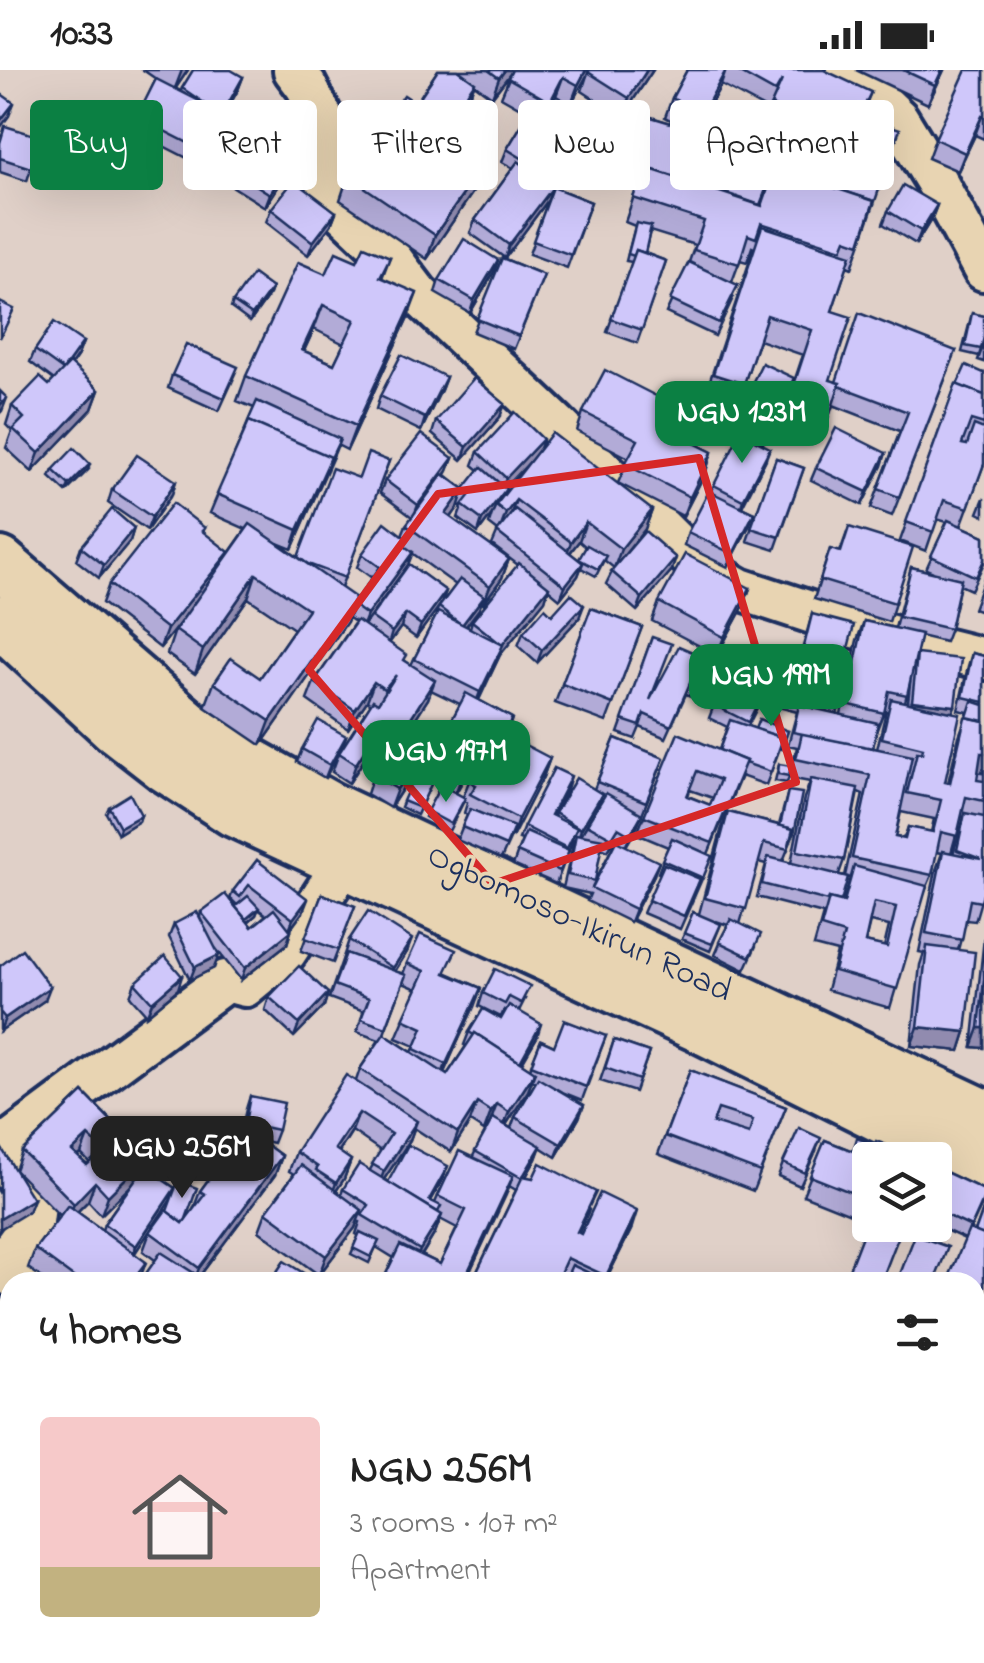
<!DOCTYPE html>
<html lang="en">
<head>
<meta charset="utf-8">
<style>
  body { margin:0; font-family:"Indie Flower",sans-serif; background:#f6f6f6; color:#222; height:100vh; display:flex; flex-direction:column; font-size:38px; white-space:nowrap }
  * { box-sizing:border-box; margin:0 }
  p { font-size:32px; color:#767676 }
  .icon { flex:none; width:55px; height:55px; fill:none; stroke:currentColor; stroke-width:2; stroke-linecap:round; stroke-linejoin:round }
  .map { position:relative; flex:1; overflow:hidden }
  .panel { position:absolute; left:0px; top:1202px; width:985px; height:392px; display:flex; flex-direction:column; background:#fff; border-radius:30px 30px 0 0; box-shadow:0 10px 40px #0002 }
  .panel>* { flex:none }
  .banner { position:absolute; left:30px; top:30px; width:925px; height:90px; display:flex; gap:20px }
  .tools { position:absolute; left:852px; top:1072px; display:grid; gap:20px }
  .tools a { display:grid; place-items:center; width:100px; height:100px; border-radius:10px; background:#fff; box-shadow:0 10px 40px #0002; font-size:50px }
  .price { position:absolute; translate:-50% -85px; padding:0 22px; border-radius:20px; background:#0b8043; color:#fff; font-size:32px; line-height:65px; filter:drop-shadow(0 2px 5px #0008) }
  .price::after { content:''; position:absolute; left:50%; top:60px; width:30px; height:22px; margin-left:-15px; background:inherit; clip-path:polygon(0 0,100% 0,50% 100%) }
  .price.active { background:#222; color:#fff }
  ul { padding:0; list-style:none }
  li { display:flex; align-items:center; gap:30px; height:250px; padding:0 40px }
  li span { display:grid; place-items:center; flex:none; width:280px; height:200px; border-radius:10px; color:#555 }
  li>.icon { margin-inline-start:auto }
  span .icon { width:120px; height:120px; fill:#fffc; stroke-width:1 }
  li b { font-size:42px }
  h2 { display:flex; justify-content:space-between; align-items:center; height:120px; padding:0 40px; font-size:42px }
  .tag { padding:0 35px; border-radius:10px; background:#fff; box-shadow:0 10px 40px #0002; font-size:35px; line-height:90px }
  .tag.active { background:#0b8043; color:#fff }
  .status { display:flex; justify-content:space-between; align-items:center; height:70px; padding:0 50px; background:#fff; direction:ltr }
  .status svg { height:28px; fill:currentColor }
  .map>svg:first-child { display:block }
</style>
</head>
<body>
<div class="status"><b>10:33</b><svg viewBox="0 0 49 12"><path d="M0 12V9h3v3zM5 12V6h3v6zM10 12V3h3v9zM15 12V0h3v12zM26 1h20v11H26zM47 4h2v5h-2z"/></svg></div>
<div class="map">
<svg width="984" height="1593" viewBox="0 0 984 1593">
  <rect width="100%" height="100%" fill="#e0d0c8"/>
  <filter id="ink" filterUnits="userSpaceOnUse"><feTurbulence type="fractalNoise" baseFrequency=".01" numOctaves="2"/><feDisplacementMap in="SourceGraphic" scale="20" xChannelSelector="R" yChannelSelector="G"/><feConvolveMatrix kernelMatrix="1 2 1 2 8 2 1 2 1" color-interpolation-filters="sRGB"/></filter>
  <g filter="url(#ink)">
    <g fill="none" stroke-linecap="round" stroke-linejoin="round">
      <g stroke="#1b2f5e" stroke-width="48">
        <g id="minor">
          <path d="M294 0 306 16 332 66 327 126 386 182 418 224 556 354 698 495 740 519 855 557 984 589"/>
          <path d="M847 0 898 49 936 111 984 200"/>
          <path d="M0 1079 226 911 245 916 286 882 344 793"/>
          <path d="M2 1086 35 1135 33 1151 9 1185 14 1207 20 1212"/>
          <path d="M975 1370 984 1358"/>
          <path d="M635 1585 641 1588"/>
          <path d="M825 1593 831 1585"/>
        </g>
      </g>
      <g stroke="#1b2f5e" stroke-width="58">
        <g id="major">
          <path d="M0 493 199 665 330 738 984 1045"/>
          <path d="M0 551 115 657 165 696 234 741 705 959 984 1098"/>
        </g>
      </g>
      <use href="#minor" stroke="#e8d4b2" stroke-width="40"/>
      <use href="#major" stroke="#e8d4b2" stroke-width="50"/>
    </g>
    <g fill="#b2abd7" stroke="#1b2f5e" stroke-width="2.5" fill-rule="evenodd">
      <path d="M143 0H188L175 18 181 21 182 18 243 7 238 20 197 93 132 60 156 9Z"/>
      <path d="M438 0H653L622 47 582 21 588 2 571 34 556 26 544 49 572 66 567 78 546 112 548 130 505 188 470 163 475 150 513 98 502 92 507 79 529 43 501 27 511 3 492 27 474 14 466 36 442 70 473 122 427 189 340 130 348 106 416 33Z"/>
      <path d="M687 0H824L862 46 874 134 852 198 847 196 832 241 830 310 835 312 956 281 892 446 871 438 900 361 833 335 821 368 780 354 803 285 759 270 735 338 704 328 754 178 752 177 747 192 740 190 732 212 733 228 715 266 666 243 689 192 695 175 650 161 645 183 666 191 637 273 607 262 632 192 626 191 635 156 625 152 637 117 620 112 636 57 641 44 684 57 665 47 672 28ZM721 15 768 40 773 32 765 54 806 74 795 105 775 98 762 135 696 60ZM690 60 695 62 676 107Z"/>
      <path d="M856 0H944L928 34Z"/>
      <path d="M984 0V69L975 65 958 101 928 88 935 69Z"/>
      <path d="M41 67 27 111 0 102V71Z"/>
      <path d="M294 87 289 100 265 137 224 111 229 98Z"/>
      <path d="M553 117 591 132 567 198 529 184Z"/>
      <path d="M937 135 932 148 916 174 883 154 888 141Z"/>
      <path d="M271 139 336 142 331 155 308 185 266 152Z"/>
      <path d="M390 187 382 208 408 247 347 380 337 375 292 479 277 473 298 487 359 408 389 391 341 517 354 533 372 508 357 497 362 484 402 465 406 455 412 447 380 423 385 410 453 388 446 405 464 419 479 400 473 395 478 382 539 379 652 440 645 459 622 488 672 500 637 541 606 514 614 498 604 490 596 506 581 498 578 506 560 529 548 519 545 530 500 585 479 630 512 648 508 661 492 689 495 691 550 688 543 707 511 767 501 789 457 770 467 745 464 743 467 733 464 731 449 761 425 747 440 716 432 711 417 745 401 737 417 700 421 702 425 691 448 658 460 634 431 620 428 629 413 651 433 663 426 682 390 738 367 724 373 705 380 694 367 685 349 713 332 702 339 683 371 634 367 631 348 659 307 630 314 612 355 552 349 548 261 675 205 637 214 613 260 608 294 559 248 528 195 604 167 584 175 560 185 547 160 578 102 533 109 514 205 458 203 462 227 486 246 459 210 443 254 338 237 331 246 306 326 204 357 191ZM314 259 344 274 334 294 304 281ZM533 388 505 424V418ZM459 435 462 437 458 448 478 463 492 444 489 454 498 461 492 475 518 495 472 551 470 558 466 556 479 539 481 533 483 534 502 508 509 489 451 448ZM579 471 586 477 579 490 570 483ZM412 483 456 515 441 534 446 521 408 494ZM438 537 435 548 411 595 405 591 389 573 401 557 416 568ZM477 683 482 686 469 711 463 727 456 723Z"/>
      <path d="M502 188 544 205 514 279 473 262Z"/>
      <path d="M498 190 494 202 470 243 435 223 439 210Z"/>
      <path d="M272 218 270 224 250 252 231 238 233 232Z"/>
      <path d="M972 243 981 279 979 286 962 282Z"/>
      <path d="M83 272 78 285 71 295 99 320 92 339 32 402 6 378 12 361 6 355 12 336 49 315 54 310 30 292 35 280Z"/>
      <path d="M984 273V292L978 290Z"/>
      <path d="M984 303V394L961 456 984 466V493L971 520 960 515 950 559 945 572 920 566 915 591 917 584 953 642 945 712 948 713 959 666 968 642 958 640 968 596 972 583 984 586V820L975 851 966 850 958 880 966 962 960 981 911 976 920 895 924 883 919 882 936 800 942 783 936 782 932 805 924 824 890 938 827 920 837 882 814 876 823 844 757 827 766 794 758 792 740 854 756 876 745 900 715 885 728 855 716 851 721 854 710 881 682 869 693 842 699 844 721 761 728 742 779 755 788 721 794 764 783 791 791 793 804 728 810 712 789 708 797 677 788 675 797 642 760 632 748 656 755 659 788 661 782 679 780 678 766 715 741 706 708 784 712 786 680 859 643 843 660 804 658 803 668 777 637 764 644 746 719 680 727 657 709 648 714 635 761 619 771 586 798 594 812 544 843 598 840 606 848 608 837 644H841L857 570 864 551 895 558 911 497 933 502 926 499 947 452 937 449 926 481 900 471 956 314ZM911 605 908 632H905ZM884 641H886L877 679 873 678 876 662ZM690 720 713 728 710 735 688 726ZM858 722 863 724 845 806 839 804 844 790ZM901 742 934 749 931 762 908 757 904 768 895 767ZM961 747H964L953 784 951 783ZM847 807 850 808 843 832 841 831ZM870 852 889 856 884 877 865 872Z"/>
      <path d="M172 305 233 310 219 341 168 318Z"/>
      <path d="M446 307 441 320 421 361 376 339 380 326Z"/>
      <path d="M789 321 763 373 732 357 737 344Z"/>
      <path d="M583 342 705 351 696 374 712 382 706 401 683 446 618 413 629 388 577 361Z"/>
      <path d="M500 347 462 390 432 364 436 351Z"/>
      <path d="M886 383 862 435 811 410 816 398Z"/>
      <path d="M776 388 804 398 775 480 747 471Z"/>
      <path d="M765 391 741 437 754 443 749 456 728 497 684 475 688 462 714 415Z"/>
      <path d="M53 400H88L66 422 50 407Z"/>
      <path d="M176 411 172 424 147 460 108 433 112 420Z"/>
      <path d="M984 428V446L978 443Z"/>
      <path d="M849 457 895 533 889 552 814 529 830 479 840 482Z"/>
      <path d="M134 458 130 471 99 508 76 490 81 477Z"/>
      <path d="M984 509V543L973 539Z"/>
      <path d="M750 518 743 537 717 585 652 551 659 532Z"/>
      <path d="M591 538 642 557 606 652 555 633Z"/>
      <path d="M552 545 579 548 537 593 518 576 523 563Z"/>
      <path d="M652 567 651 627 718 593 702 631 686 624 666 668 640 657 635 669 618 663Z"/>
      <path d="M346 666 341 679 325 708 297 692 302 679Z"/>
      <path d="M615 668 664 688 637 757 626 776 654 805 630 852 587 831 590 824 563 818 574 770 573 769 556 814 513 795 522 770 519 769 524 756 567 719 553 746 554 747 555 743 594 719ZM613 771 615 772 594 813 601 778 607 781Z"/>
      <path d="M779 694 789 706 787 713 775 711Z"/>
      <path d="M109 737 141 745 139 751 118 764 106 743Z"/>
      <path d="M257 790 303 842 290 860 291 861 287 874 241 910 217 880 214 898 190 910 169 867 174 854 200 847 201 842 230 829 233 821ZM258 839 266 845 252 857 248 852 256 845Z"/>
      <path d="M322 824 355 836 333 893 301 881Z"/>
      <path d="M984 868V978L972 977Z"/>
      <path d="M349 870 407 882 395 901 403 904 407 893 447 903 481 918 444 1003 447 1005 466 976 464 975 469 962 501 949 506 941 504 940 501 947 479 936 483 923 525 929 519 941 537 967 521 993 530 999 541 970 554 976 606 966 582 1030 562 1022 584 1035 579 1048 556 1087 540 1077 536 1089 526 1106 589 1140 579 1163 581 1164 631 1160 605 1212H564L566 1209 560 1207 557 1212H472L516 1120 509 1116 465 1212 394 1188 376 1177 369 1193 351 1184 359 1166 356 1164 360 1152 357 1151 355 1158 319 1205 259 1161 266 1142 294 1104 289 1101 296 1082 356 1011 360 999 379 970 357 962 364 941 329 928ZM403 913 417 919 396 968 415 976 412 982 384 964ZM532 1010 536 1012 515 1047 511 1058 506 1055 528 1021ZM470 1052 484 1061 490 1053 472 1088 438 1126 435 1133 431 1131 443 1109 388 1112 384 1109 410 1070 414 1058 451 1082ZM352 1061 381 1081 370 1100 343 1119 341 1125 336 1121 344 1109 351 1090 339 1082ZM440 1149 457 1158 440 1194 422 1185 435 1163Z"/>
      <path d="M0 896 45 930 0 961Z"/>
      <path d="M135 913 178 919 147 945 130 926Z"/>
      <path d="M328 923 324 936 294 967 265 940 269 927Z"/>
      <path d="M614 970 649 982 635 1022 600 1011Z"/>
      <path d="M690 1000 786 1037 753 1121 658 1084Z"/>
      <path d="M83 1022 147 1087 144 1097 175 1118 134 1184 139 1211 137 1212H48L28 1198 35 1179 60 1146 15 1100 22 1081ZM81 1084 90 1093 87 1095 78 1087ZM131 1115 104 1154 102 1160 77 1142 88 1131 101 1145Z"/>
      <path d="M250 1026 278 1060 273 1073 260 1070 282 1086 275 1105 199 1207 155 1190 143 1181 150 1162 167 1141 186 1149 193 1140 200 1121 240 1066 246 1039Z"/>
      <path d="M825 1070 863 1085 870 1090V1155L868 1151 803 1125Z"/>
      <path d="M816 1081 800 1116 778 1106 783 1093Z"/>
      <path d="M935 1097 984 1120V1130L970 1160 975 1162 984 1137V1298L975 1295V1212L965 1169 934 1155H935Z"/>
      <path d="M10 1289V1415L0 1425V1295L4 1299 7 1292Z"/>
      <path d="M984 1375V1473L982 1476 975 1472V1392Z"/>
      <path d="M0 1513 10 1520V1585L6 1573 0 1569Z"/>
      <path d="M139 1585H173L172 1587 177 1591 179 1585H272L267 1593H133Z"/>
      <path d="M278 1585H330L326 1593H279L276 1591Z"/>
      <path d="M495 1585H558L554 1593H510Z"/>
      <path d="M660 1585H740L736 1593H654Z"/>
      <path d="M874 1585H975L978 1593H874Z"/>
    </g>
    <g fill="#918baf" stroke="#1b2f5e" stroke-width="2.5">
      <path d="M182 0H188L174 21Z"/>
      <path d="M505 0H513L492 27 499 8Z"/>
      <path d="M586 0H590L571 34 578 15Z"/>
      <path d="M647 0H653L622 47 629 28Z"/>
      <path d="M726 0 721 15 695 62 702 44Z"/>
      <path d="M942 0H944L928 34 935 15Z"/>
      <path d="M243 7 238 20 197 93 202 80Z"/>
      <path d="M563 7 556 26 543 51 550 32Z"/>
      <path d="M475 12 466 36 428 91 437 67Z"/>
      <path d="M871 22 849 76 841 90 848 71Z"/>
      <path d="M14 33 9 46 0 58V51Z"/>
      <path d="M982 46 975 65 958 101 965 83Z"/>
      <path d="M572 66 567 78 544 117 548 104Z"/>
      <path d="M294 87 289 100 265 137 270 124Z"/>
      <path d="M482 97 473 122 427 189 435 165Z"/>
      <path d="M553 117 548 130 505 188 509 175Z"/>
      <path d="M937 135 932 148 916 174 921 161Z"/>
      <path d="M336 142 331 155 308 185 313 172Z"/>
      <path d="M498 190 494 202 470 243 474 230Z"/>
      <path d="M272 218 270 224 250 252 252 245Z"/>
      <path d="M417 223 408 247 347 380 356 356Z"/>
      <path d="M323 235 314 259 293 304 302 280Z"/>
      <path d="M83 272 78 285 59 313 63 300Z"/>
      <path d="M446 307 441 320 421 361 425 348Z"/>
      <path d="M794 308 789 321 763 373 768 360Z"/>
      <path d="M99 320 92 339 32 402 39 383Z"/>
      <path d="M7 328 2 341 0 343V335Z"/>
      <path d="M505 334 500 347 462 390 467 377Z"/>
      <path d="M340 369 335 382 292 479 298 460Z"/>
      <path d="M543 369 539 382 502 421 506 408Z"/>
      <path d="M770 378 765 391 739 443 743 430Z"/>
      <path d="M712 382 706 401 683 446 690 427Z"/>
      <path d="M886 383 882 396 862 435 867 422Z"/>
      <path d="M453 388 448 401 413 448 418 435Z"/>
      <path d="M90 394 88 400 66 422 69 415Z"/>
      <path d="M176 411 172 424 147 460 152 447Z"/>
      <path d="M464 419 458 438 439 463 446 444Z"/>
      <path d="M506 419 502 432 496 435 492 444 478 463 482 450Z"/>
      <path d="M516 430 509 449 499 462 506 443Z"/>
      <path d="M652 440 645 459 614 498 621 479Z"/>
      <path d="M754 443 749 456 728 497 733 484Z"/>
      <path d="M586 452 579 471 564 490 571 472Z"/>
      <path d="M134 458 130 471 99 508 104 495Z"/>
      <path d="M229 482 222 500 160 578 167 559Z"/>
      <path d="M413 482 408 495 362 558 367 545Z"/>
      <path d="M676 488 672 500 637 541 642 528Z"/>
      <path d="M509 489 502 508 483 534 490 516Z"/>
      <path d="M583 493 578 506 560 529 565 516Z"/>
      <path d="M256 504 248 528 195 604 203 580Z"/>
      <path d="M549 517 545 530 500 585 473 640 480 622 502 575Z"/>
      <path d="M750 518 743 537 717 585 724 567Z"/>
      <path d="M446 521 441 534 416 568 421 555Z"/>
      <path d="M484 526 479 539 457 568 462 555Z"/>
      <path d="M356 528 347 552 261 675 270 651Z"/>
      <path d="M584 535 579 548 537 593 542 580Z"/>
      <path d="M406 544 401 557 388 575 392 562Z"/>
      <path d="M435 610 428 629 403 668 410 649Z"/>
      <path d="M374 612 367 631 348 659 355 640Z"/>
      <path d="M912 631 955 636 950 649 907 644Z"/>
      <path d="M512 648 508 661 491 691 496 678Z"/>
      <path d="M433 663 426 682 390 738 397 719Z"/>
      <path d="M346 666 341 679 325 708 330 695Z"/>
      <path d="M374 666 367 685 349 713 356 694Z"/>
      <path d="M480 677 475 690 455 724 460 711Z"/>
      <path d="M981 683H984V697L982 703 975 702Z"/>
      <path d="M550 688 543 707 512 768 518 749Z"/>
      <path d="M571 706 567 719 546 758 551 745Z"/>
      <path d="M602 724 598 736 577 772 581 759Z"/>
      <path d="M642 744 637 757 625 778 630 765Z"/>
      <path d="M141 745 139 751 118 764 120 757Z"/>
      <path d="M659 792 654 805 630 852 635 839Z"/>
      <path d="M308 829 303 842 288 862 293 849Z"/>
      <path d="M259 838 256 845 241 858 243 851Z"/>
      <path d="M291 861 287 874 241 910 245 898Z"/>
      <path d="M412 869 407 882 389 911 393 898Z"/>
      <path d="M219 885 214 898 190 910 195 897Z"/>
      <path d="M182 906 178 919 147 945 152 932Z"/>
      <path d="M50 917 45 930 0 961 5 948Z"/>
      <path d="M481 918 474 937 439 1012 446 994Z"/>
      <path d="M328 923 324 936 294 967 299 954Z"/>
      <path d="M541 954 537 967 515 1005 520 992Z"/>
      <path d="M918 957 966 962 960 981 911 976Z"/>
      <path d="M979 958H984V978L972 977Z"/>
      <path d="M535 1002 528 1021 502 1061 509 1042Z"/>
      <path d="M477 1033 470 1052 451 1082 458 1063Z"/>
      <path d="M497 1034 490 1053 484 1061 491 1042Z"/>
      <path d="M584 1035 579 1048 556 1087 561 1074Z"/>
      <path d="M359 1043 352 1061 328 1098 335 1079Z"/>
      <path d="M417 1051 410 1070 377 1120 384 1101Z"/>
      <path d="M88 1066 81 1084 65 1100 72 1081Z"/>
      <path d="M541 1076 536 1089 518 1121 522 1108Z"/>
      <path d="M282 1086 275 1105 195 1212H194L199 1198Z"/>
      <path d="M147 1087 141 1106 101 1145 108 1126Z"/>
      <path d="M351 1090 344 1109 329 1132 336 1113Z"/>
      <path d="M448 1096 443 1109 427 1138 429 1130Z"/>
      <path d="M513 1106 506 1125 465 1212H463Z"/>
      <path d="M95 1112 88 1131 67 1152 74 1134Z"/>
      <path d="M175 1118 170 1131 131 1189 136 1176Z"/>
      <path d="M33 1129 28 1142 0 1159V1149Z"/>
      <path d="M362 1140 355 1158 319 1205 326 1186Z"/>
      <path d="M637 1141 631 1160 605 1212H604Z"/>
      <path d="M442 1145 435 1163 413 1199 420 1180Z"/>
      <path d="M146 1192 139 1211 137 1212H131Z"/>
      <path d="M10 1315V1323L0 1333V1325Z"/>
      <path d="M10 1400V1415L0 1425V1410Z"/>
      <path d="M10 1470 6 1487 0 1493V1481Z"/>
      <path d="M50 1585H56L51 1593H44Z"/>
      <path d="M127 1585H135L127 1593H120Z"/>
      <path d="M265 1585H272L267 1593H259Z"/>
    </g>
    <g fill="#cfc7fa" stroke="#1b2f5e" stroke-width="2.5" fill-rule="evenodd">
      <path d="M193 0H231L243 7 202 80 137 47 156 9 207 35 182 18Z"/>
      <path d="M438 0H458L475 12 437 67 482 97 435 165 348 106 404 25 416 33Z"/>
      <path d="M488 0H505L499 8Z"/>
      <path d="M512 0H586L578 15 563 7 550 32 508 8Z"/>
      <path d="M590 0H647L629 28 588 2Z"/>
      <path d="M687 0H726L702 44 672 28Z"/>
      <path d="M735 0H824L871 22 860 45 900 59 874 134V131L796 105 808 70 847 84 856 57 848 71 771 35 782 10 775 22Z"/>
      <path d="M903 0H942L935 15Z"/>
      <path d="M966 0H984V47L982 46 965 83 935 69Z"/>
      <path d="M0 23 14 33 0 51Z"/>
      <path d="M530 41 572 66 548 104 507 79Z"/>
      <path d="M641 44 691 59 676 107 644 97 642 104 624 99Z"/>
      <path d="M5 56 41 67 31 98 0 88V73Z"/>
      <path d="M696 60 777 91 760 135 677 106Z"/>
      <path d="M253 61 294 87 270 124 229 98Z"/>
      <path d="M518 91 553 117 509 175 475 150Z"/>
      <path d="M644 97 762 136 775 98 874 131 860 174 846 169 842 179 761 153 756 168 748 165 739 194 694 180 704 151 633 128Z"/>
      <path d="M294 110 336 142 313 172 271 139Z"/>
      <path d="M903 115 937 135 921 161 888 141Z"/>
      <path d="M553 117 591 132 571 185 533 171Z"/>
      <path d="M636 153 651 156 645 183 636 180 634 186 628 184Z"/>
      <path d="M762 156 851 185 832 241 851 247 830 310 840 313 830 344 789 330 812 260 767 245 744 314 713 304Z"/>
      <path d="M464 169 498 190 474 230 439 210Z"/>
      <path d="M364 176 390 187 380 207 417 223 356 356 246 306 298 192 326 204 336 182 357 191ZM323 235 355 250 334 294 302 280Z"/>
      <path d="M636 180 666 191 642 260 611 249Z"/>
      <path d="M502 188 544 205 519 266 477 249Z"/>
      <path d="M689 192 738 215 719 253 670 230Z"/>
      <path d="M253 204 272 218 252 245 233 232Z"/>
      <path d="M0 232 14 239 0 268Z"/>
      <path d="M859 243 956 281 899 427 878 419 908 342 839 316 840 313 836 312Z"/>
      <path d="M972 243 984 246V267L981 279 965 276Z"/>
      <path d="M54 252 83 272 63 300 35 280Z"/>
      <path d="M186 274 238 297 224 328 172 305Z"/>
      <path d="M401 285 446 307 425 348 380 326Z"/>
      <path d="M70 293 99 320 39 383 13 359 24 348 12 336 40 307 49 315Z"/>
      <path d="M762 293 794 308 768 360 737 344Z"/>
      <path d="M966 295 984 303V325L957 315Z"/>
      <path d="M605 300 705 351 694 373 712 382 690 427 625 394 638 370 583 342Z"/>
      <path d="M474 308 505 334 467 377 436 351Z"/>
      <path d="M956 314 984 325V354L971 350 962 374 967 375 974 355 984 359V394L968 438 944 430 933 462 906 452Z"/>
      <path d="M0 321 7 328 0 335Z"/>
      <path d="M257 331 340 369 331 388 248 351Z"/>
      <path d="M515 342 543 369 506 408 478 382Z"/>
      <path d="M249 351 331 387 298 460 217 424Z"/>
      <path d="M836 358 886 383 867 422 816 398Z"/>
      <path d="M552 363 652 440 621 479 586 452 571 472 516 430 506 443 496 435Z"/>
      <path d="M740 363 770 378 743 430 714 415Z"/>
      <path d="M421 364 453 388 418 435 385 410Z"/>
      <path d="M74 378 90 394 69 415 53 400Z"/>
      <path d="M368 383 389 391 345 508 308 494 298 487 332 398 359 408Z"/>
      <path d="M137 385 176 411 152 447 112 420Z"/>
      <path d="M776 388 804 398 779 467 751 458Z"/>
      <path d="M481 397 506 419 482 450 462 435 469 426 462 421Z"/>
      <path d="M443 404 464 419 446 444 509 489 490 516 406 455Z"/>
      <path d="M709 421 754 443 733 484 688 462Z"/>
      <path d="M173 433 205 458 202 461 229 482 167 559 109 514Z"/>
      <path d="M112 439 134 458 104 495 81 477Z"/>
      <path d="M515 439 583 493 565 516 497 462Z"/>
      <path d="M948 450 984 466V490L976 507 931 486Z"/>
      <path d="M385 452 407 469 403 475 413 482 367 545 353 535 380 497 362 484Z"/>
      <path d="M250 454 356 528 270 651 214 613 231 588 260 608 308 539 256 504 203 580 175 560Z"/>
      <path d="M849 457 913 477 895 533 820 510 830 479 841 482Z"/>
      <path d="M645 461 676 488 642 528 611 501Z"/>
      <path d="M587 475 606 486 598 499 579 489Z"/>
      <path d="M685 484 750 518 724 567 659 532Z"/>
      <path d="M519 493 549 517 502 575 472 551Z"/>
      <path d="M409 494 446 521 421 555 406 544 392 562 371 547Z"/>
      <path d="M911 497 961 509 950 559 899 547Z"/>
      <path d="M460 509 484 526 462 555 439 537Z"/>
      <path d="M571 524 584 535 542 580 523 563 545 538 552 545Z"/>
      <path d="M591 538 642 557 613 634 562 614Z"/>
      <path d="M438 542 503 575 480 622 414 589Z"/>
      <path d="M812 544 854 555 843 598 801 588Z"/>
      <path d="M357 550 407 585 404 590 435 610 410 649 433 663 397 719 373 705 391 677 374 666 356 694 339 683 373 630 378 633 396 605 384 619 374 612 355 640 314 612Z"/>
      <path d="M864 551 921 564 907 625 889 621 884 643 846 634Z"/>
      <path d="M652 567 672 574 650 630 679 576 718 593 707 618 691 611 671 656 644 644 640 656 622 650Z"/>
      <path d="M972 583 984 586V632L963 627Z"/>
      <path d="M917 584 961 589 955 636 912 631Z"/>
      <path d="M771 586 848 608 838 640 762 618Z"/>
      <path d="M730 604 764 621 748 652 714 635Z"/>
      <path d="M466 623 512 648 496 678 450 653Z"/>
      <path d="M891 629 960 644 945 712 950 713 965 647 984 651V683H981L977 710 984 711V731L966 727 957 766 941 762 932 805 852 788 870 705 796 689 802 663 912 686 895 767 905 769 908 757 933 762 941 730 907 723 917 682 922 683 923 678 882 668Z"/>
      <path d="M972 631 984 635V651L967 647Z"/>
      <path d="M799 635 878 653 873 678 793 662Z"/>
      <path d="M759 649 788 661 784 672H782L783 668 755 659Z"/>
      <path d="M318 650 346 666 330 695 302 679Z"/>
      <path d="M730 650 783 668 771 702 745 693 746 691 719 680Z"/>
      <path d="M445 657 465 668 461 675 468 678 472 672 480 677 460 711 425 691Z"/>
      <path d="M678 663 746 691 712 773 644 746ZM697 701 720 710 710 735 687 726Z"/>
      <path d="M508 666 550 688 518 749 470 724 476 715 469 711 482 685 495 691Z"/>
      <path d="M615 668 664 688 646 732 597 712Z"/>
      <path d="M779 694 791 696 789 706 778 704Z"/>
      <path d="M554 698 571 706 551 745 577 758 567 778 524 756Z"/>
      <path d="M417 700 434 708 420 738 403 731Z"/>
      <path d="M576 708 602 724 581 759 555 743Z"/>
      <path d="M811 709 858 718 844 790 797 781Z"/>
      <path d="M441 715 465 728 451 754 427 741Z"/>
      <path d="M788 721 802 723 794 764 792 763 793 759 780 756Z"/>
      <path d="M606 723 642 744 630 765 618 758 612 768 587 754Z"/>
      <path d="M130 724 141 745 120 757 109 737Z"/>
      <path d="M470 739 514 757 506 776 462 757Z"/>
      <path d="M728 742 793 759 788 779 764 773 746 839 705 828Z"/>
      <path d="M965 743 984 747V820L981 832 970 830 962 870 926 863 943 781 981 789 957 780Z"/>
      <path d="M526 762 569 781 560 801 517 782Z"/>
      <path d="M576 764 603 769 595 811 568 805Z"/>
      <path d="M672 768 712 786 703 808 662 790Z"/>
      <path d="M616 771 659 792 635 839 592 818Z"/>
      <path d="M768 787 848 807 841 831 829 828 828 831 762 814Z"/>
      <path d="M257 790 308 829 293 849 249 815 240 827 233 821Z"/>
      <path d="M664 794 700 809 684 846 648 830Z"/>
      <path d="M854 796 927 816 897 919 834 901 844 864 821 857 829 828 844 832ZM874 832 896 837 887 877 865 872Z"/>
      <path d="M225 824 252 857 274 839 291 861 245 898 201 842Z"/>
      <path d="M322 824 355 836 338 880 305 868Z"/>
      <path d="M248 826 259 838 246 849 230 830 231 829 237 835Z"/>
      <path d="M368 841 412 869 393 898 349 870Z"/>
      <path d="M197 842 219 885 195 897 174 854Z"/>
      <path d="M693 842 721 854 712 874 684 863Z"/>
      <path d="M731 849 761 864 750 887 719 872Z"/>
      <path d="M420 864 456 880 445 903 481 918 446 994 414 979 423 958 403 949 425 901 407 893Z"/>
      <path d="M927 876 975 882 966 962 918 957Z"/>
      <path d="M22 879 50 917 5 948 0 942V896Z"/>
      <path d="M346 883 406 905 386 958 361 949 369 928 334 915Z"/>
      <path d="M165 886 182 906 152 932 135 913Z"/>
      <path d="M299 896 328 923 299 954 269 927Z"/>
      <path d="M495 899 530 916 521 933 509 927 505 934 483 923Z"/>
      <path d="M984 910V958H979Z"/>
      <path d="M509 935 541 954 520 992 475 963 474 965 469 962 483 939 501 949Z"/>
      <path d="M564 950 606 966 586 1017 531 995 541 970 554 976Z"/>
      <path d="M475 963 535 1002 509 1042 497 1034 491 1042 477 1033 458 1063 360 999 384 964 447 1005Z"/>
      <path d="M614 970 649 982 639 1010 605 998Z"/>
      <path d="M690 1000 786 1037 760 1102 665 1066ZM718 1039 753 1050 749 1064 713 1053Z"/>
      <path d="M346 1005 417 1051 384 1101 372 1094 391 1064 359 1043 335 1079 351 1090 336 1113 316 1100 318 1097 296 1082Z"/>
      <path d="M538 1008 584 1035 561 1074 515 1047Z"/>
      <path d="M83 1022 147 1087 108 1126 95 1112 74 1134 22 1081ZM88 1066 103 1080 87 1095 72 1081Z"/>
      <path d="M250 1026 284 1033 278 1060 245 1053Z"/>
      <path d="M493 1048 541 1076 522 1108 475 1081Z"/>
      <path d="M799 1058 821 1068 805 1103 783 1093Z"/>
      <path d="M245 1059 282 1086 199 1198 150 1162 166 1140 183 1153 205 1124 200 1121Z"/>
      <path d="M857 1068 867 1072 863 1085 853 1081Z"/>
      <path d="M825 1070 876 1090H870V1130L810 1106Z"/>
      <path d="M876 1071 920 1088V1090H876L869 1088Z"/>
      <path d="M408 1075 448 1096 429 1130 441 1136 438 1142 388 1112Z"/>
      <path d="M2 1079 33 1129 0 1149V1081Z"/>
      <path d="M459 1081 513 1106 463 1212H382L400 1175 440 1194 466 1140 438 1126Z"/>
      <path d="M540 1093 596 1122 577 1162 581 1164 600 1123 637 1141 606 1206 567 1188 556 1212H490L475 1206 523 1106 533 1108Z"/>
      <path d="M359 1094 442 1145 420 1180 362 1145 369 1135 343 1119Z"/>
      <path d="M301 1095 362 1140 326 1186 266 1142Z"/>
      <path d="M144 1097 175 1118 136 1176 104 1154Z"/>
      <path d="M935 1097 984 1120V1128L971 1157 935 1140Z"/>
      <path d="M178 1111 197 1118 186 1149 183 1153 167 1141Z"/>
      <path d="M68 1135 146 1192 131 1212H80L35 1179Z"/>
      <path d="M984 1137V1165L975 1162Z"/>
      <path d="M870 1145V1155H903L881 1212H844Z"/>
      <path d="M969 1159 984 1165V1277L975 1273V1212H947Z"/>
      <path d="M360 1162 379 1171 371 1187 353 1178Z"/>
      <path d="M915 1165 948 1177 934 1212H897Z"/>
      <path d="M161 1182 208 1212H140Z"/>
      <path d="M284 1191 318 1212H270Z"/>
      <path d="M572 1195 602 1209 600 1212H564Z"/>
      <path d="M716 1204 737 1212H712Z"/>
      <path d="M0 1295 10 1305V1315L0 1325Z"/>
      <path d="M10 1322V1400L0 1410V1333Z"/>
      <path d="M984 1375V1454L975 1450V1392Z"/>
      <path d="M0 1456 10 1466V1470L0 1481Z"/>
      <path d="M975 1504 984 1505 978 1593H879L880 1585H975Z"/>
      <path d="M0 1513 10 1520V1552L0 1545Z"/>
      <path d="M10 1567V1585H50L44 1593H0V1581Z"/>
      <path d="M60 1585H104L115 1593H54Z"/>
      <path d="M104 1585H127L120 1593H115Z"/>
      <path d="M139 1585H169L180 1593H133Z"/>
      <path d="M192 1585H265L259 1593H201L202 1591Z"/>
      <path d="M293 1585H328L324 1593H308Z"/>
      <path d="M449 1585H483L479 1592 481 1593H445Z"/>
      <path d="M514 1585H555L552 1593H510Z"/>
      <path d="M563 1585H628L625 1593H560Z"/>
      <path d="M660 1585H718L723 1588 720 1593H654Z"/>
      <path d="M748 1585H789L785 1593H744Z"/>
    </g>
  </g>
  <path fill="none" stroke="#d62828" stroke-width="8" stroke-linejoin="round" d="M699 388 796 712 493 814 309 600 438 424Z"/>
  <g text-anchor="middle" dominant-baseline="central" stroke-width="8" stroke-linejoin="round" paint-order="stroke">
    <g font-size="35" fill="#1b2f5e" stroke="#e8d4b2">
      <text transform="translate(579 854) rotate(25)">Ogbomoso-Ikirun Road</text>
    </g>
  </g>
</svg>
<div class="tools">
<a><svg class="icon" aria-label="layers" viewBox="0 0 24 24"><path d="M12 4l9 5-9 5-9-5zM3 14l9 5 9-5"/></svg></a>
</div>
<b class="price" style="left:742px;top:396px">NGN 123M</b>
<b class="price" style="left:771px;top:659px">NGN 199M</b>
<b class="price" style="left:446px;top:735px">NGN 197M</b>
<b class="price active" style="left:182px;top:1131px">NGN 256M</b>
<div class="banner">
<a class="tag active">Buy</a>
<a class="tag">Rent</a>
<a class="tag">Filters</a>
<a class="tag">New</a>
<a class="tag">Apartment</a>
</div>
<section class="panel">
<h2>4 homes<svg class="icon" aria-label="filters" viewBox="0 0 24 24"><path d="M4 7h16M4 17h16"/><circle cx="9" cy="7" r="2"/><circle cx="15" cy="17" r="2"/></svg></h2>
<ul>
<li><span style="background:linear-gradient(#f6c9c9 75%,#c2b280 0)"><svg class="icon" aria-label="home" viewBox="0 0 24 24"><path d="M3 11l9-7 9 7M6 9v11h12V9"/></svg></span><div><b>NGN 256M</b><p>3 rooms · 107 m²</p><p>Apartment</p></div></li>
</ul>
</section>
</div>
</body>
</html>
